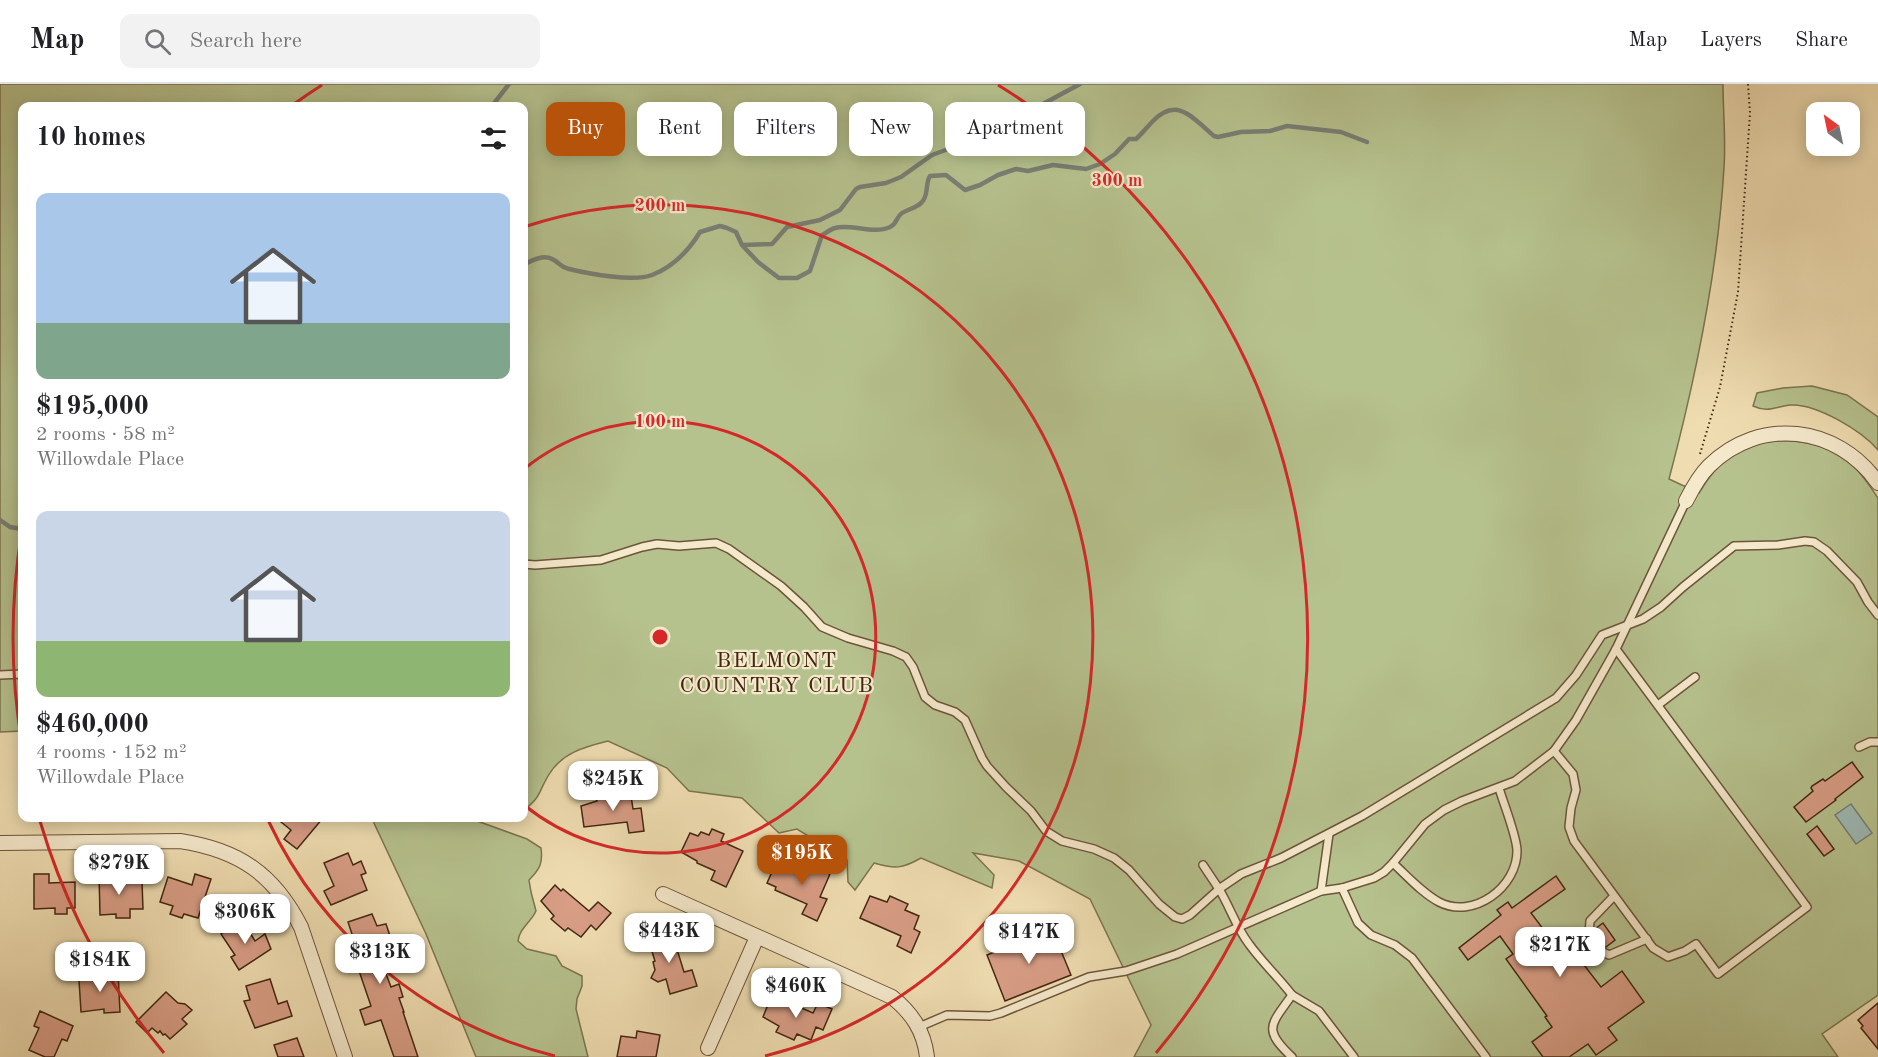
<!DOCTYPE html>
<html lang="en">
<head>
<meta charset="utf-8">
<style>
  body { margin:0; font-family:"Old Standard TT",serif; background:#f2f2f2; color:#202124; height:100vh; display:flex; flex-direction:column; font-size:22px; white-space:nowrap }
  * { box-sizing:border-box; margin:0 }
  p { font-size:20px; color:#757577 }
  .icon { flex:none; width:33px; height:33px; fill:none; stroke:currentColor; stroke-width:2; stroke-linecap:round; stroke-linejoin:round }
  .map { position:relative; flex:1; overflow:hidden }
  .sheet { position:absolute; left:18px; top:18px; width:510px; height:720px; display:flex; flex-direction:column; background:#fff; border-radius:12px; box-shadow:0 3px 15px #0003 }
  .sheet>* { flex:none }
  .top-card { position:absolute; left:546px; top:18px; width:570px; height:54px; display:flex; gap:12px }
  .needle { width:39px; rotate:327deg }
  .controls { position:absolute; left:1806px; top:18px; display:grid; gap:12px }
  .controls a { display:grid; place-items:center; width:54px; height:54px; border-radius:12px; background:#fff; box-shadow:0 3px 15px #0003; font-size:30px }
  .price { position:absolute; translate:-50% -51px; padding:0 14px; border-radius:12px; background:#fff; color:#222; font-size:20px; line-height:39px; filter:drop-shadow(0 2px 3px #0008) }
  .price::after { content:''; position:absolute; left:50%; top:36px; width:18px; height:14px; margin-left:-9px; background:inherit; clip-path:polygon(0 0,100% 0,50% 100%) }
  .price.active { background:#b45309; color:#fff }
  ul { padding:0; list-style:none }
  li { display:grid; align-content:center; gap:12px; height:318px; padding:0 18px }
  li span { display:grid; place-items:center; height:186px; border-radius:12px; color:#555 }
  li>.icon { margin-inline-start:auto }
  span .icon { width:108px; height:108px; fill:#fffc; stroke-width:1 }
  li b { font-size:26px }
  h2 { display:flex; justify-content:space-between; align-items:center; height:72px; padding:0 18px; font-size:26px }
  .tag { padding:0 21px; border-radius:12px; background:#fff; box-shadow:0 3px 15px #0003; font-size:21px; line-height:54px }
  .tag.active { background:#b45309; color:#fff }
  header { display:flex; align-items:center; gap:36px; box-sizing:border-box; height:84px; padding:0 30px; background:#fff; border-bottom:2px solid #e0e0e0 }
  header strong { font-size:28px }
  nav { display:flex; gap:33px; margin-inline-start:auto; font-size:21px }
  .search { width:420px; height:54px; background:#f2f2f2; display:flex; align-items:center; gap:15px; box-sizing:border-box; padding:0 21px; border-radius:12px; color:#757577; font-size:22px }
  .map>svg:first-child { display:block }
</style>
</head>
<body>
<header>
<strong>Map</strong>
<div class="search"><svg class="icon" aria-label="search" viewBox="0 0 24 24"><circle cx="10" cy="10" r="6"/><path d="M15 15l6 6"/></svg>Search here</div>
<nav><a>Map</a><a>Layers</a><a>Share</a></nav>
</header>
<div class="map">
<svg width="1878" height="973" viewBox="0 0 1878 973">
  <rect width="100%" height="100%" fill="#efddb1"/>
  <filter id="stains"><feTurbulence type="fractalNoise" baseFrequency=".00333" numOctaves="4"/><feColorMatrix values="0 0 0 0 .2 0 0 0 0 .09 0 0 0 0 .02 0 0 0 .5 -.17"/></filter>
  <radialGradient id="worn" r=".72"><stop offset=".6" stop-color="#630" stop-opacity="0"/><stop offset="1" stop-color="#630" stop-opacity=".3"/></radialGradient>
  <g fill="#b6c28e" stroke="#7c7450" stroke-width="1.5">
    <path d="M0 0H1723C1723 27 1726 56 1724 83 1718 188 1696 293 1669 395L1699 409C1707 396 1716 383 1728 374 1761 348 1817 353 1849 378 1860 387 1870 402 1878 414V911L1822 950 1838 973H1134L1151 941 1090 815 1019 777 973 769 994 791 992 804 921 774C902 785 895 785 874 779L855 806 848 798 847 776 797 745 779 749 742 714 689 707 667 684 608 657C584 663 561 669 548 692 538 709 541 713 524 726V22H22V647L0 648Z"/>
    <path d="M1812 302 1847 311 1878 333V366C1862 347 1816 319 1790 321 1775 323 1768 329 1753 322L1757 309 1783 304Z"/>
    <path d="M374 734H469L527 755 541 764C543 779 540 785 529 796L531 808 536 827C531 838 519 845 518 857L527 865 556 872 562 882 582 892V902L577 915 576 925 588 973H476L426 850 374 739Z"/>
  </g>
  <path fill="#9dbab5" stroke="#797f74" stroke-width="1.5" d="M1851 720 1872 749 1856 760 1835 731Z"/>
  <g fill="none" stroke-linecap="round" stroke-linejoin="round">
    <g stroke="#797f74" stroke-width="4.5">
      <path d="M492 22 509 0"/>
      <path d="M743 161 772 160 787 143 820 136 840 126 856 105 860 103 886 99 901 93 932 71 978 54 1025 27 1041 21 1080 0"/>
      <path d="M524 180C533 177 543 169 554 176 561 180 560 183 569 185 590 190 633 198 652 191 673 183 689 166 700 148L720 142 727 144 736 148 742 161 758 178 779 194H797L810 187 822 151C826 149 831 145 835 144 851 139 873 151 890 143 897 140 896 133 902 129 908 125 917 124 922 118 929 111 925 99 930 92L946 91 965 106 980 101 998 91 1016 85 1028 87 1053 81 1086 85 1100 80 1115 70 1129 55H1136C1142 50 1147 43 1153 37 1177 12 1193 34 1214 52L1218 53 1241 48 1270 47 1287 42 1341 48 1367 58"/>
      <path d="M0 436 10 443 22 445"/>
    </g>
  </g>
  <g fill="#d99e86" stroke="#432612" stroke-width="1.5">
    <path d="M1852 678 1863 693 1835 715 1836 716 1806 738 1794 723 1813 707 1811 704 1812 702 1823 695 1825 697Z"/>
    <path d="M615 707 616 714 631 712 633 725 641 724 644 747 629 749 627 738 584 743 581 722 597 717 596 710Z"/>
    <path d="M276 734H323L297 765 284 755 291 746Z"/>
    <path d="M1817 742 1834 765 1824 772 1807 750Z"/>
    <path d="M712 745 724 750 721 757 743 767 726 803 711 796 715 787 697 779V777L681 768 690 749 698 752 701 748 709 751Z"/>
    <path d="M348 769 353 781 361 777 366 789 361 791 367 806 331 821 324 807 334 802 324 779Z"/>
    <path d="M776 779 794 786 797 780 803 783 805 779 830 790 820 813 827 815 817 837 802 830 807 820 775 806 776 803 767 799Z"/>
    <path d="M116 788 117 799 142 798 143 825H130V834H116V830L100 831 99 789Z"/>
    <path d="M34 790H49V799L75 798V824H67V830H55V824L34 825Z"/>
    <path d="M195 790 211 795 198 834 184 830 182 834 170 830 173 822 160 818 168 793 192 801Z"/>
    <path d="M1556 792 1565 805 1531 829 1562 870 1584 853 1588 855H1592L1595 845 1603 839 1615 856 1606 863 1601 861 1597 863 1595 867 1596 870 1584 879V881L1601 903 1622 887 1644 918 1608 944 1617 956 1596 971 1588 960 1569 973H1543L1532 958 1552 943 1545 933 1547 932 1506 875 1513 870 1500 852 1468 876 1459 864 1501 831 1497 826 1508 818 1512 824Z"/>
    <path d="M555 801 561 807 563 805 589 827 598 818 611 829 596 846 591 841 581 853 568 844 565 847 551 835 554 832 541 817Z"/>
    <path d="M870 812 887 818 890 812 908 820 905 826 919 832 914 845 920 848 911 869 897 862 901 852 860 834Z"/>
    <path d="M372 830 377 842 386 840 390 852 386 853 390 867 379 871 391 903 399 900 403 913 399 914 404 928H403L418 973H394L381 936 365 941 360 926 371 922 356 878 351 880 346 866 356 862 348 838Z"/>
    <path d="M242 836 255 857 265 850 271 865 239 886 231 873 235 871 221 850Z"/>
    <path d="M668 845 673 862H676L684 888 692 886 697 902 670 910 666 895 658 898 651 894 655 886 653 878 655 877 647 852Z"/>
    <path d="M1052 845 1071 891 1005 917 987 871Z"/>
    <path d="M118 888 120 928 104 929V925L81 928 79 896 88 895 89 890Z"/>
    <path d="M270 895 278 920 287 917 292 932 255 944 244 917 250 916 246 902Z"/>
    <path d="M166 908 178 919 185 920 192 926 182 935 187 940 170 955 165 950 163 951 160 947 158 949 152 944 147 949 136 938Z"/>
    <path d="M771 913 780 917 781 915 813 929 818 919 832 925 823 946 816 943 811 956 797 950 794 956 776 948 779 942 763 933Z"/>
    <path d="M1878 919V965L1861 944 1863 942 1858 936Z"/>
    <path d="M40 927 73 942 67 957 62 955 54 973H45L29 966 39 944 34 942Z"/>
    <path d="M637 947 660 951 656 973H617L621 952 636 954Z"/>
    <path d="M297 954 304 973H278L274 961Z"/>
  </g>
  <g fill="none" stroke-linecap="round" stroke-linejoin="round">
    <g stroke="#6e543a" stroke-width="10">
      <g id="lane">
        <path d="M524 480 535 481 601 476 642 463 657 460 679 462 716 459 729 465 781 502 804 523 822 543 848 554 893 567 906 573 913 583 925 613 935 621 955 628 965 636 982 674 987 682 1006 703 1031 727 1046 747 1062 757 1094 765 1114 774 1129 786 1159 820 1175 833 1182 835 1190 831 1219 805C1230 823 1236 843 1249 860 1262 878 1278 893 1292 911 1271 941 1262 945 1292 973"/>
        <path d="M0 591 22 590"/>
        <path d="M1658 621 1695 593"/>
        <path d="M1859 663 1870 658H1878"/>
        <path d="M1554 667 1573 690 1576 706 1571 724 1569 743 1574 757 1653 864 1668 873 1685 867 1696 860 1718 890 1807 823 1616 565"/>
        <path d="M1393 779C1407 792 1422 809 1439 818 1473 836 1518 803 1517 766 1516 750 1504 721 1499 704"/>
        <path d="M1203 781 1219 805 1241 790 1281 774 1362 732 1556 614 1576 591 1602 551 1643 535 1661 523 1683 503 1734 462 1778 461 1805 457 1814 458 1827 467 1857 498 1868 518 1878 531"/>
        <path d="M1321 807 1329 750"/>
        <path d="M1589 850 1590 837 1614 812"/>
        <path d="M1601 867 1609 871 1647 855"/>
        <path d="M1292 911 1319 927 1354 973"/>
        <path d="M919 943 947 931 990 932 1001 929 1089 893 1126 887 1177 870 1321 807 1342 804"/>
        <path d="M1486 973 1412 874 1395 861 1371 851 1358 839 1342 804 1374 794 1384 788 1393 779 1425 740 1444 726 1462 717 1515 697 1554 667 1576 636 1616 565 1686 417"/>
      </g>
    </g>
    <g stroke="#6e543a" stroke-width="16">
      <g id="street">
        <path d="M1686 417C1692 405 1699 392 1709 382 1760 332 1837 341 1878 399"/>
        <path d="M0 759 180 757C239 766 274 790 301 843L345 973"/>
        <path d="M663 810 892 913C912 929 924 947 927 973"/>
        <path d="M708 964 757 853"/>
      </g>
    </g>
    <path stroke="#432612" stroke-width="2" stroke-dasharray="1.5 3" stroke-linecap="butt" d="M1700 370 1720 303 1738 208 1750 29 1748 0"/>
    <use href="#lane" stroke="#f5e9cc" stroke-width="7"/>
    <use href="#street" stroke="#f5e9cc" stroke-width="14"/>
  </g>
  <g fill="none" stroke="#d62828" stroke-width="3">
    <path d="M524 385A216 216 0 1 1 524 721"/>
    <path d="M555 972A432 432 0 0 1 268 736M527 142A432 432 0 1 1 765 972"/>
    <path d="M164 969A647 647 0 0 1 40 737M22 660A647 647 0 0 1 22 446M294 20A647 647 0 0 1 322 1M998 1A647 647 0 0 1 1156 969"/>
  </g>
  <g text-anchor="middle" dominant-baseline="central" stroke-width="4.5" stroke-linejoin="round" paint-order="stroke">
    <g font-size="22" letter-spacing="1.5" fill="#432612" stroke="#f5e9cc">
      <text x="777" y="577">BELMONT<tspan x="777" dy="25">COUNTRY CLUB</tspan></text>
    </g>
  </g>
  <circle cx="660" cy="553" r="9" fill="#d62828" stroke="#f5e9cc" stroke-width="3"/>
  <g font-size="18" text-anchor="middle" font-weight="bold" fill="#d62828" stroke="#f5e9cc" stroke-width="4.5" stroke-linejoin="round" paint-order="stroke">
    <text x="1117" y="102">300 m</text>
    <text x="660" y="127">200 m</text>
    <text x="660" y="343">100 m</text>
  </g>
  <rect width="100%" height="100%" filter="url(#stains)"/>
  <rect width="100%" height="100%" fill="url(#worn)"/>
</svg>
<div class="controls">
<a><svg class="needle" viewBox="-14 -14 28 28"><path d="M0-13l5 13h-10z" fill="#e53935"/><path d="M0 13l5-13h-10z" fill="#757577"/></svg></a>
</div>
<b class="price" style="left:613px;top:728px">$245K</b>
<b class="price active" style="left:802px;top:802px">$195K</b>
<b class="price" style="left:119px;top:812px">$279K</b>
<b class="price" style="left:245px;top:861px">$306K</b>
<b class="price" style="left:669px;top:880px">$443K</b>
<b class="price" style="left:1029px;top:881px">$147K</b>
<b class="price" style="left:1560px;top:894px">$217K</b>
<b class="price" style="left:380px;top:901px">$313K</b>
<b class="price" style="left:100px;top:909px">$184K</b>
<b class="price" style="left:796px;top:935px">$460K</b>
<div class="top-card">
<a class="tag active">Buy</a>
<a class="tag">Rent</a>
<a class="tag">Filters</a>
<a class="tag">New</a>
<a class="tag">Apartment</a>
</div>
<section class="sheet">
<h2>10 homes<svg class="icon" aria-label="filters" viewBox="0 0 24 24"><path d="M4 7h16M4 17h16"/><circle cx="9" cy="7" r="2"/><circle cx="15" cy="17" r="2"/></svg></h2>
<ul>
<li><span style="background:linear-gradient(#a9c7e8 70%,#7fa58c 0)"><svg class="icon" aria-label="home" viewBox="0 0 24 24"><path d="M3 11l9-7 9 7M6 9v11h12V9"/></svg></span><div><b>$195,000</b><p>2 rooms · 58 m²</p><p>Willowdale Place</p></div></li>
<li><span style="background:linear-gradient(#c9d6e8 70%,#8fb573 0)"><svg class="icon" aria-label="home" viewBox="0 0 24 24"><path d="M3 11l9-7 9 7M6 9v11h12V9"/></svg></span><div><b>$460,000</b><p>4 rooms · 152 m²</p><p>Willowdale Place</p></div></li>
</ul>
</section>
</div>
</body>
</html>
